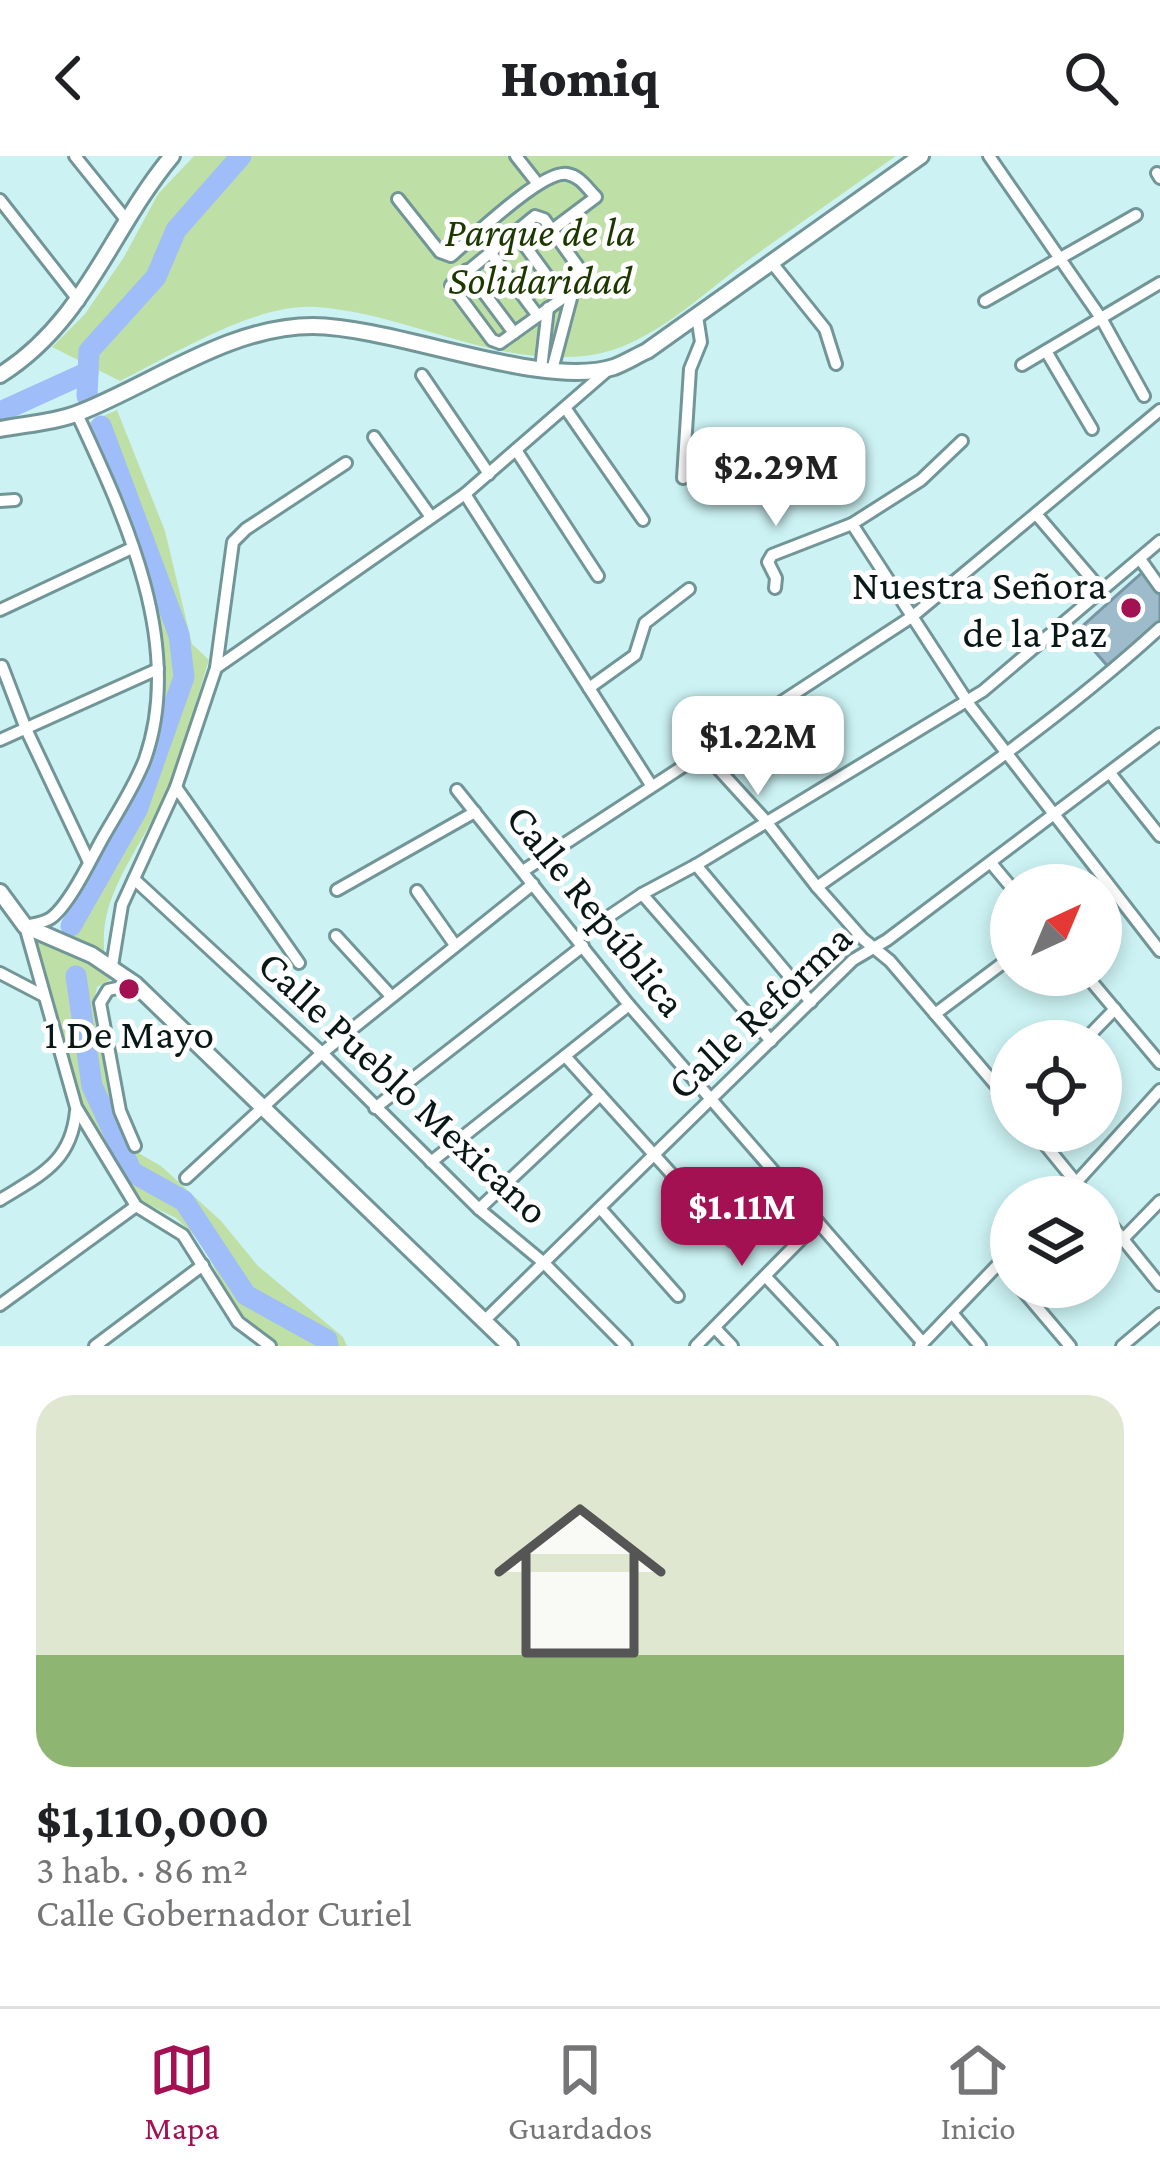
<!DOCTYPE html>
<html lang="es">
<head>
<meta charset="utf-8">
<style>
  body { margin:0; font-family:"Crimson Pro",serif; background:#f2f2f2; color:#202124; height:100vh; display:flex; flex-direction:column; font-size:45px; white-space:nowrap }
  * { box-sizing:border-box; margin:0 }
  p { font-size:39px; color:#757577 }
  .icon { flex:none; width:66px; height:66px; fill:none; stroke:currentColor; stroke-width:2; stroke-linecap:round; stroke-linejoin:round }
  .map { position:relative; height:1190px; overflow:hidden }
  .panel { display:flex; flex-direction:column; background:#fff; flex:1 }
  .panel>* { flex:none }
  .needle { width:78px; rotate:44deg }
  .buttons { position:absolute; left:990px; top:708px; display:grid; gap:24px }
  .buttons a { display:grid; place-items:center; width:132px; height:132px; border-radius:50%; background:#fff; box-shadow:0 6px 18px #0003; font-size:60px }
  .price { position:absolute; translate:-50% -102px; padding:0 27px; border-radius:24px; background:#fff; color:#222; font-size:39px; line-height:78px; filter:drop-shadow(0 3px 6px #0008) }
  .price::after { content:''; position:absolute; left:50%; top:72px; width:36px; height:27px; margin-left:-18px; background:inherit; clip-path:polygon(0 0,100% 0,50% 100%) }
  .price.on { background:#a31152; color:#fff }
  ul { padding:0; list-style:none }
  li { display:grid; align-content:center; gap:24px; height:636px; padding:0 36px }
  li+li { border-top:3px solid #e0e0e0 }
  li span { display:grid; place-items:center; height:372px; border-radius:36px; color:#555 }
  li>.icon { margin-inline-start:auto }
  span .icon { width:216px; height:216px; fill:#fffc; stroke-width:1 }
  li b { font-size:51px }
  header { display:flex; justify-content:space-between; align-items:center; height:156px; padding:0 36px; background:#fff; font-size:54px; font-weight:800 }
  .dock { display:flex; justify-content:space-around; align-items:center; height:168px; border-top:3px solid #e0e0e0; background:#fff; font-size:33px; color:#757577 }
  .dock a { display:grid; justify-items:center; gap:6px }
  .dock .on { color:#a31152 }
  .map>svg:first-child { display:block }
</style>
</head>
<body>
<header><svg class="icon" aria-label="back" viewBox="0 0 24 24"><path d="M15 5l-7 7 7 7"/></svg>Homiq<svg class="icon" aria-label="search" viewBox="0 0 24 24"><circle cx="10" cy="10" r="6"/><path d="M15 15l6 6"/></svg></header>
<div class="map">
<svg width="1160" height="1190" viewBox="0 0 1160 1190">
  <rect width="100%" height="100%" fill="#ccf2f3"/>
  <g fill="#bee0a6">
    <path d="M194 0H896C846 35 796 70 747 105 701 139 650 190 592 199 495 213 410 157 315 151 253 148 175 198 120 225L52 191 85 158 124 101 158 38Z"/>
    <path d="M117 254 165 375 192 488 209 504C194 550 183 600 162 644 133 708 87 750 110 824L97 831 93 850 116 957 133 994 161 1010 221 1065 258 1110 343 1181 347 1190H279L234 1152 202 1087 176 1062 141 1045 80 946 33 789 62 776 147 608 166 527 163 496 135 382 86 268Z"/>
  </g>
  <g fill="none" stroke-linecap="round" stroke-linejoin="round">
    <g stroke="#9fbdf9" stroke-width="21">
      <path d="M87 240 89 195 156 121 176 74 241 0"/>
      <path d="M0 256 88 216"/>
      <path d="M71 770 137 654 184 521 179 479 101 270"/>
      <path d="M76 820 92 930 132 1016 184 1045 246 1139 327 1184 328 1190"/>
    </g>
  </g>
  <path fill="#9dbbcb" stroke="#7895a4" stroke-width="3" d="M1144 415 1160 436V468L1111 514 1077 475Z"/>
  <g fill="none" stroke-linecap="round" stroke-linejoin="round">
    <g stroke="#729697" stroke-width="16">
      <g id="minor">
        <path d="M75 0 128 66"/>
        <path d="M516 0 538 28"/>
        <path d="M989 0 1101 162 1144 240"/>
        <path d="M1157 17 1160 22"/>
        <path d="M398 43 440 96 451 100C472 82 542 14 567 18 580 20 587 32 596 41L552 74"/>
        <path d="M0 44 79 145"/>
        <path d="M515 76 563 142"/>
        <path d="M490 96 538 160"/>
        <path d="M772 107 825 173 836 208"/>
        <path d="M467 114 514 177"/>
        <path d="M985 145 1136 59"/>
        <path d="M1046 195 1092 273"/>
        <path d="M1022 209 1160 127"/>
        <path d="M541 213 548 152"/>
        <path d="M552 214 579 112 544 63 535 60 451 129 492 184 500 187 570 137"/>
        <path d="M422 219 489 318"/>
        <path d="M566 253 643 364"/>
        <path d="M77 258C125 361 185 489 145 603 134 632 116 658 101 685 90 705 69 749 51 762 44 767 33 768 25 770L76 951 136 1050 183 1079 238 1166 270 1190"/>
        <path d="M374 281 431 361"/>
        <path d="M516 294 598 420"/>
        <path d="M683 322 690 213 701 186 697 160"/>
        <path d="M465 338 651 629"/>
        <path d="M0 345 15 344"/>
        <path d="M1036 358 1102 435"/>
        <path d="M852 368 971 551 1160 795"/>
        <path d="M1140 403 1160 431"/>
        <path d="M775 432 776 422 768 406 772 399 852 368 921 324 962 285"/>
        <path d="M0 454 132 392"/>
        <path d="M2 510 26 573 89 706"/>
        <path d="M216 512 465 338 609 213"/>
        <path d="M589 532 635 499 645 467 689 433"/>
        <path d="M0 584 158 513"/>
        <path d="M703 596 765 664 817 731 863 783 890 805 1011 947"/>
        <path d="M1110 617 1160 680"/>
        <path d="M176 631 299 807"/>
        <path d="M457 634 629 849 923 1187"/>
        <path d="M991 707 1011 731"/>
        <path d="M696 709 811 846"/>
        <path d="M523 715 913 460 1160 254"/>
        <path d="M134 723 322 897 479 1053 544 1107 626 1190"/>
        <path d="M817 731C934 649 1054 569 1160 472"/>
        <path d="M337 734 475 656"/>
        <path d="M417 735 455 789"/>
        <path d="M642 738 771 885"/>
        <path d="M336 780 390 839"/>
        <path d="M577 782 642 738 696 709 983 535 1160 385"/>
        <path d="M112 810 122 749 176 631 216 512 233 386 246 373 346 307"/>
        <path d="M0 817 44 840"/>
        <path d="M1086 819 1160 907"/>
        <path d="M135 828 108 834 100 847 120 955 135 990"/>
        <path d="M935 858 1011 801"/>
        <path d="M1084 885 1115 853"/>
        <path d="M565 900 732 1085"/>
        <path d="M375 952 583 790"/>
        <path d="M1034 975 1088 1041"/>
        <path d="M431 1006 629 849"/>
        <path d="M186 1022 322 897 533 728"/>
        <path d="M1063 1041 1160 934"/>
        <path d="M0 1044C40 1019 71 1007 76 955"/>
        <path d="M600 1052 678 1140"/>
        <path d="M479 1053 600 939"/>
        <path d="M1101 1056 1160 1129"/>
        <path d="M1123 1083 1160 1045"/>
        <path d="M766 1121 831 1190"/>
        <path d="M1020 1131 1070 1190"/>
        <path d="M0 1149 136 1050"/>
        <path d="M952 1157 980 1190"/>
        <path d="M484 1165 853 804 887 784 1160 578"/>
        <path d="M715 1172 732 1190"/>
        <path d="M95 1190 203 1109"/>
        <path d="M696 1190 818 1066"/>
        <path d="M920 1190 1011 1095"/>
        <path d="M1122 1190 1160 1158"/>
      </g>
    </g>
    <g stroke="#729697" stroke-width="20">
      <g id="tertiary">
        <path d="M0 219C86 165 110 74 172 0"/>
        <path d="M0 273C26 268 57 266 81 256 156 226 230 170 313 170 397 171 543 234 614 211 625 207 636 200 647 195L921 0"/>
        <path d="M0 736 25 770 92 799 135 828 510 1190"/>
      </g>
    </g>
    <use href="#minor" stroke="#fff" stroke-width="10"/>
    <use href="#tertiary" stroke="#fff" stroke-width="14"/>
  </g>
  <g fill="#a31152" stroke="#fff" stroke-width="4.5">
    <circle cx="1131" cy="452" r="12"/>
    <circle cx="129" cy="833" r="12"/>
  </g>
  <g text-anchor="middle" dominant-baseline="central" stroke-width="10" stroke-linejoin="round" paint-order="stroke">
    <g font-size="42" font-style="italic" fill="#1c3800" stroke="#fff">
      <text x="540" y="75">Parque de la<tspan x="540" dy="48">Solidaridad</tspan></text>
    </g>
    <g font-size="42" fill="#091717" stroke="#fff" text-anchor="end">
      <text x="1107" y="428">Nuestra Señora<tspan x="1107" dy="48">de la Paz</tspan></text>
      <text x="129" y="877" text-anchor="middle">1 De Mayo</text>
    </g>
    <g font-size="42" fill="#091717" stroke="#fff">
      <text transform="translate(597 754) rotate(51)">Calle República</text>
      <text transform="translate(759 855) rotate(-43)">Calle Reforma</text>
      <text transform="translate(404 931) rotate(43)">Calle Pueblo Mexicano</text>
    </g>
  </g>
</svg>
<div class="buttons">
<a><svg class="needle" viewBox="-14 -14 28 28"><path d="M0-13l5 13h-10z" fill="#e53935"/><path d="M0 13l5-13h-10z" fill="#757577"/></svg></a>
<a><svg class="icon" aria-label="locate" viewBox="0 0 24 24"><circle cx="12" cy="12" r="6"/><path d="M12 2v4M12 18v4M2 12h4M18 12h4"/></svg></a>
<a><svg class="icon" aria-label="layers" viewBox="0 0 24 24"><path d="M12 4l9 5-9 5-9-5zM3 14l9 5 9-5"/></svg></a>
</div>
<b class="price" style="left:776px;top:373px">$2.29M</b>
<b class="price" style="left:758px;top:642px">$1.22M</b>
<b class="price on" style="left:742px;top:1113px">$1.11M</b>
</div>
<section class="panel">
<ul>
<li><span style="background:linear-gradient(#dfe7d0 70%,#8fb573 0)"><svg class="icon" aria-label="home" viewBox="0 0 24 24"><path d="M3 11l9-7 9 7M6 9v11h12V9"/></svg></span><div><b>$1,110,000</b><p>3 hab. · 86 m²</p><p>Calle Gobernador Curiel</p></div></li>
</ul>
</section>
<nav class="dock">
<a class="on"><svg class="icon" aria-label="map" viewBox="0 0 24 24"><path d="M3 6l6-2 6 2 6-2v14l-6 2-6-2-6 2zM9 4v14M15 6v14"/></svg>Mapa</a>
<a><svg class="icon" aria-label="saved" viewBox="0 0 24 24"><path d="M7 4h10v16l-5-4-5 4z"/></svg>Guardados</a>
<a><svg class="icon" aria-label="home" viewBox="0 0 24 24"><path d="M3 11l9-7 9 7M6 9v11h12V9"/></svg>Inicio</a>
</nav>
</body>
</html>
